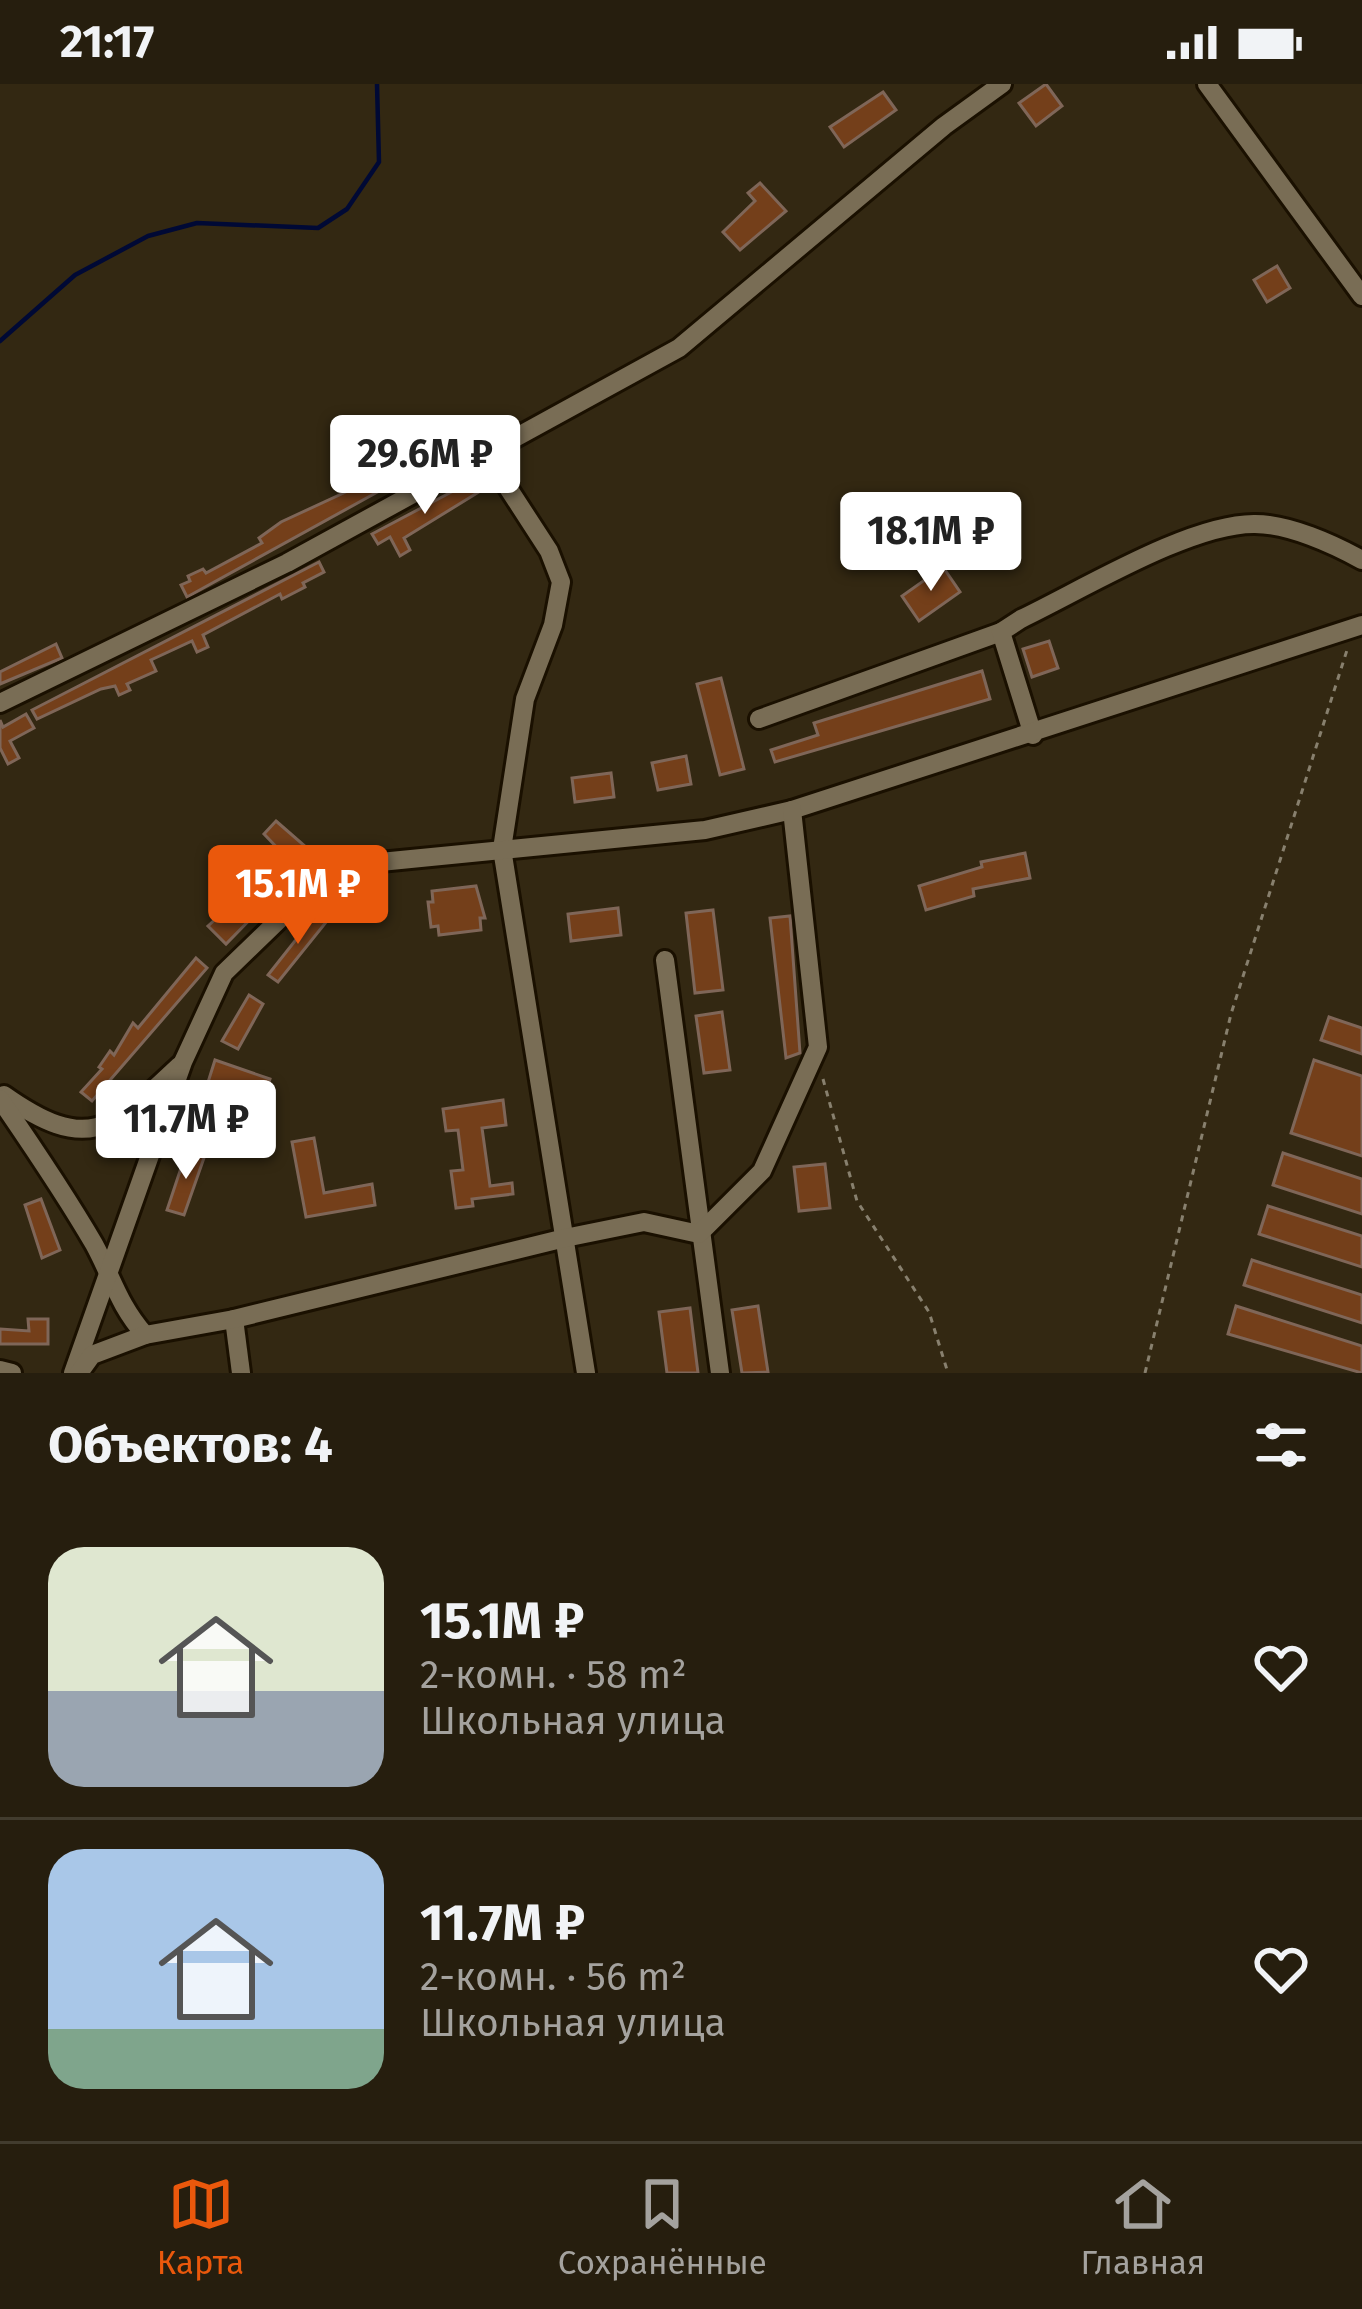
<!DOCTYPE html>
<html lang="ru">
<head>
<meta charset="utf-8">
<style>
  body { margin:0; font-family:"Fira Sans",sans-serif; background:#322b1c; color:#f1f3f6; height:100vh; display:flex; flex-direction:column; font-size:45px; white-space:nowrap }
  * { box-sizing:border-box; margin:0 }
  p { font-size:39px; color:#a4a29e }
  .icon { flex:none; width:66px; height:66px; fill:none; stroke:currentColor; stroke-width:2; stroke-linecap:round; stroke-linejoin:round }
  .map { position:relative; height:1289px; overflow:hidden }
  .drawer { display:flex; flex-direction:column; background:#261e0e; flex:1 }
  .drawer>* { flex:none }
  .price { position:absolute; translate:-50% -102px; padding:0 27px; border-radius:12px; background:#fff; color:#222; font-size:39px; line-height:78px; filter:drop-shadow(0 3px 6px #0008) }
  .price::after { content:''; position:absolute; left:50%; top:72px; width:36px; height:27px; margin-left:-18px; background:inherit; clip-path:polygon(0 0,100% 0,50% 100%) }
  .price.on { background:#ea580c; color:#fff }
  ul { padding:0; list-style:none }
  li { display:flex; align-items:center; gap:36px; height:300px; padding:0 48px }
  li+li { border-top:3px solid #423c2e }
  li span { display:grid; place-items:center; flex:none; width:336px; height:240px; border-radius:36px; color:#555 }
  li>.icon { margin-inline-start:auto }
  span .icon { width:144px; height:144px; fill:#fffc; stroke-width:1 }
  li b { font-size:51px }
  h2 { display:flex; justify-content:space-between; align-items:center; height:144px; padding:0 48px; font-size:51px }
  .status { display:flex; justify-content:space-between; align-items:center; height:84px; padding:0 60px; background:#261e0e; direction:ltr }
  .status svg { height:33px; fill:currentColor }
  .tabs { display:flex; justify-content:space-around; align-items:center; height:168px; border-top:3px solid #423c2e; background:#261e0e; font-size:33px; color:#a4a29e }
  .tabs a { display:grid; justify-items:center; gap:6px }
  .tabs .on { color:#ea580c }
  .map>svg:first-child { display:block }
</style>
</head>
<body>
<div class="status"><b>21:17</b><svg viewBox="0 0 49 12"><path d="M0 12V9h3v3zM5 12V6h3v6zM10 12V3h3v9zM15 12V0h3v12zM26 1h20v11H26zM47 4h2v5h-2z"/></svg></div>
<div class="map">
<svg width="1362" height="1289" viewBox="0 0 1362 1289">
  <rect width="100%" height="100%" fill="#332812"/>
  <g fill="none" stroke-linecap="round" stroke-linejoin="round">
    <path stroke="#000935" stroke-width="4.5" d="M0 257 75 191 148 152 197 139 318 144 347 125 379 78 377 0"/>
  </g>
  <g fill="#743f1a" stroke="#7f6658" stroke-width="3">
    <path d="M1046 0 1062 22 1036 42 1019 19Z"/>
    <path d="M883 8 896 26 844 63 830 43Z"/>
    <path d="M760 99 786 127 740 166 723 148 755 117 748 109Z"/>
    <path d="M1277 182 1290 204 1267 218 1254 196Z"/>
    <path d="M460 343 469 358 432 381 423 366Z"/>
    <path d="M380 380 392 400 187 513 181 501 190 497 188 492 203 485 206 489 262 459 259 454 281 438 350 406 373 392 369 386Z"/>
    <path d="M476 395 482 406 404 454 410 466 400 472 390 453 378 460 372 450Z"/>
    <path d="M319 478 324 488 303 499 305 503 282 515 280 510 203 551 208 563 197 568 192 557 151 576 156 587 127 600 130 606 119 611 115 602 101 605 37 635 32 626Z"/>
    <path d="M943 483 960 508 919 537 902 512Z"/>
    <path d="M1049 557 1058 584 1032 593 1023 565Z"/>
    <path d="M56 560 62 574 0 600V588Z"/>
    <path d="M982 587 990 615 775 678 771 666 818 651 814 639Z"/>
    <path d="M721 594 744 685 720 691 697 600Z"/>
    <path d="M26 630 34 644 10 657 19 674 8 680 0 664V636L3 643Z"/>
    <path d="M686 672 691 700 658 706 652 679Z"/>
    <path d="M611 689 614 713 575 718 572 694Z"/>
    <path d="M276 737 314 770 226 860 208 842 285 772 264 750Z"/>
    <path d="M1025 769 1030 794 973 805 974 812 926 826 919 802 982 783 981 778Z"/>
    <path d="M476 802 485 834H480L481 846 439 851 438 842 431 843 428 818H433L432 807Z"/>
    <path d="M618 824 621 851 571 857 568 830Z"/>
    <path d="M713 826 723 906 695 909 686 829Z"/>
    <path d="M317 829 327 837 278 898 268 891Z"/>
    <path d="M790 832 800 969 786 974 770 834Z"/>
    <path d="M196 874 207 884 92 1017 81 1008 102 985 99 983 110 967 114 971 133 939 138 944Z"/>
    <path d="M249 911 263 920 238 965 222 957Z"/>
    <path d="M722 928 730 986 704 989 696 932Z"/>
    <path d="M1329 933 1362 944V970L1321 956Z"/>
    <path d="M215 976 270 995 263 1018 228 1007 227 1014 219 1012 211 1035 198 1030Z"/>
    <path d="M1314 976 1362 992V1072L1291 1049Z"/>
    <path d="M503 1016 506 1041 482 1044 490 1102 512 1099 513 1110 472 1115 473 1122 456 1124 451 1087 463 1086 458 1046 446 1047 443 1025Z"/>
    <path d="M314 1054 324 1109 372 1100 375 1121 306 1133 292 1058Z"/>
    <path d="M187 1066 205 1071 184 1131 167 1126Z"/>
    <path d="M1283 1069 1362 1095V1130L1273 1101Z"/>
    <path d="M825 1080 830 1124 799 1127 794 1083Z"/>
    <path d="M41 1115 60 1166 42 1174 25 1121Z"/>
    <path d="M1268 1122 1362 1152V1183L1259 1150Z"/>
    <path d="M1252 1176 1362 1211V1239L1244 1201Z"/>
    <path d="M758 1222 768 1288 742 1289 732 1226Z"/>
    <path d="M1236 1222 1362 1262V1289L1228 1250Z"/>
    <path d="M690 1224 698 1289H667L659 1228Z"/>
    <path d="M28 1235H48V1260H0V1245L29 1247Z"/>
  </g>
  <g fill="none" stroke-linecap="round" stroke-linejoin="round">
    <g stroke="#1a1000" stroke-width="24">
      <g id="minor">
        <path d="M1207 0 1362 212"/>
        <path d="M488 373 549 467 561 498 553 541 525 615 502 765 586 1289"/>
        <path d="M0 619 287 479 679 264 944 42 1002 0"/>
        <path d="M759 635 1001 548"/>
        <path d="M1033 651 1001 548 1021 535C1082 506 1191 439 1255 440 1289 440 1333 460 1362 476"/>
        <path d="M665 876 720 1289"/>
        <path d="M4 1011C89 1071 112 1045 179 982"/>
        <path d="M0 1015C33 1063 65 1110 94 1160 113 1195 118 1220 145 1251"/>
        <path d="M234 1235 241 1289"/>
        <path d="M0 1286 12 1289"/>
        <path d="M73 1289 183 978 224 889 318 798 360 780 705 746 792 726 1362 541"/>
        <path d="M79 1289 92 1271 145 1251 234 1235 565 1154 644 1138 699 1150 762 1087 818 963 792 726"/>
      </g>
    </g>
    <g stroke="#88806e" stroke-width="3" stroke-dasharray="6 6" stroke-linecap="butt">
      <path d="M823 995 857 1117 929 1228 948 1289"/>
      <path d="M1145 1289 1231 930 1348 563"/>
    </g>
    <use href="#minor" stroke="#796d55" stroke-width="18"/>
  </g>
</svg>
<b class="price" style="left:425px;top:433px">29.6M ₽</b>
<b class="price" style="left:931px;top:510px">18.1M ₽</b>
<b class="price on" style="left:298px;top:863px">15.1M ₽</b>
<b class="price" style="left:186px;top:1098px">11.7M ₽</b>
</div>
<section class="drawer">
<h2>Объектов: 4<svg class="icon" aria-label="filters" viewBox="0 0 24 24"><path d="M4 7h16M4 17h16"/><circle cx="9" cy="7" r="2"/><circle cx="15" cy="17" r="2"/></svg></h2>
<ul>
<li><span style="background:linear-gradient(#dfe7d0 60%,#9aa5b1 0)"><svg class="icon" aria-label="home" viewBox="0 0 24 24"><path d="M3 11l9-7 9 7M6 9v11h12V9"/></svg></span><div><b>15.1M ₽</b><p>2-комн. · 58 m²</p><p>Школьная улица</p></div><svg class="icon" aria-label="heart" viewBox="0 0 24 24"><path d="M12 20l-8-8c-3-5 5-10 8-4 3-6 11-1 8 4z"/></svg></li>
<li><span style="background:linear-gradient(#a9c7e8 75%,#7fa58c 0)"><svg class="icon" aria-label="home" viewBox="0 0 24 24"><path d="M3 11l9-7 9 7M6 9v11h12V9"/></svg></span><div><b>11.7M ₽</b><p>2-комн. · 56 m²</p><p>Школьная улица</p></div><svg class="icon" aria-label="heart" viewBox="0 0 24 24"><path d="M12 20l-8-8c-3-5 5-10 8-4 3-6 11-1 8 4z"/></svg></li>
</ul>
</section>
<nav class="tabs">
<a class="on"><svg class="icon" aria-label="map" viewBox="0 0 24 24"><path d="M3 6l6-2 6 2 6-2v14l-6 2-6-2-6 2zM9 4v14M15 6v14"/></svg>Карта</a>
<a><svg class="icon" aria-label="saved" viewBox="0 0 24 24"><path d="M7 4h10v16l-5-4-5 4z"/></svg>Сохранённые</a>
<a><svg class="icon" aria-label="home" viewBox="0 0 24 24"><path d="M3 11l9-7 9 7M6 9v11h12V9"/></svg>Главная</a>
</nav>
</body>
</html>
